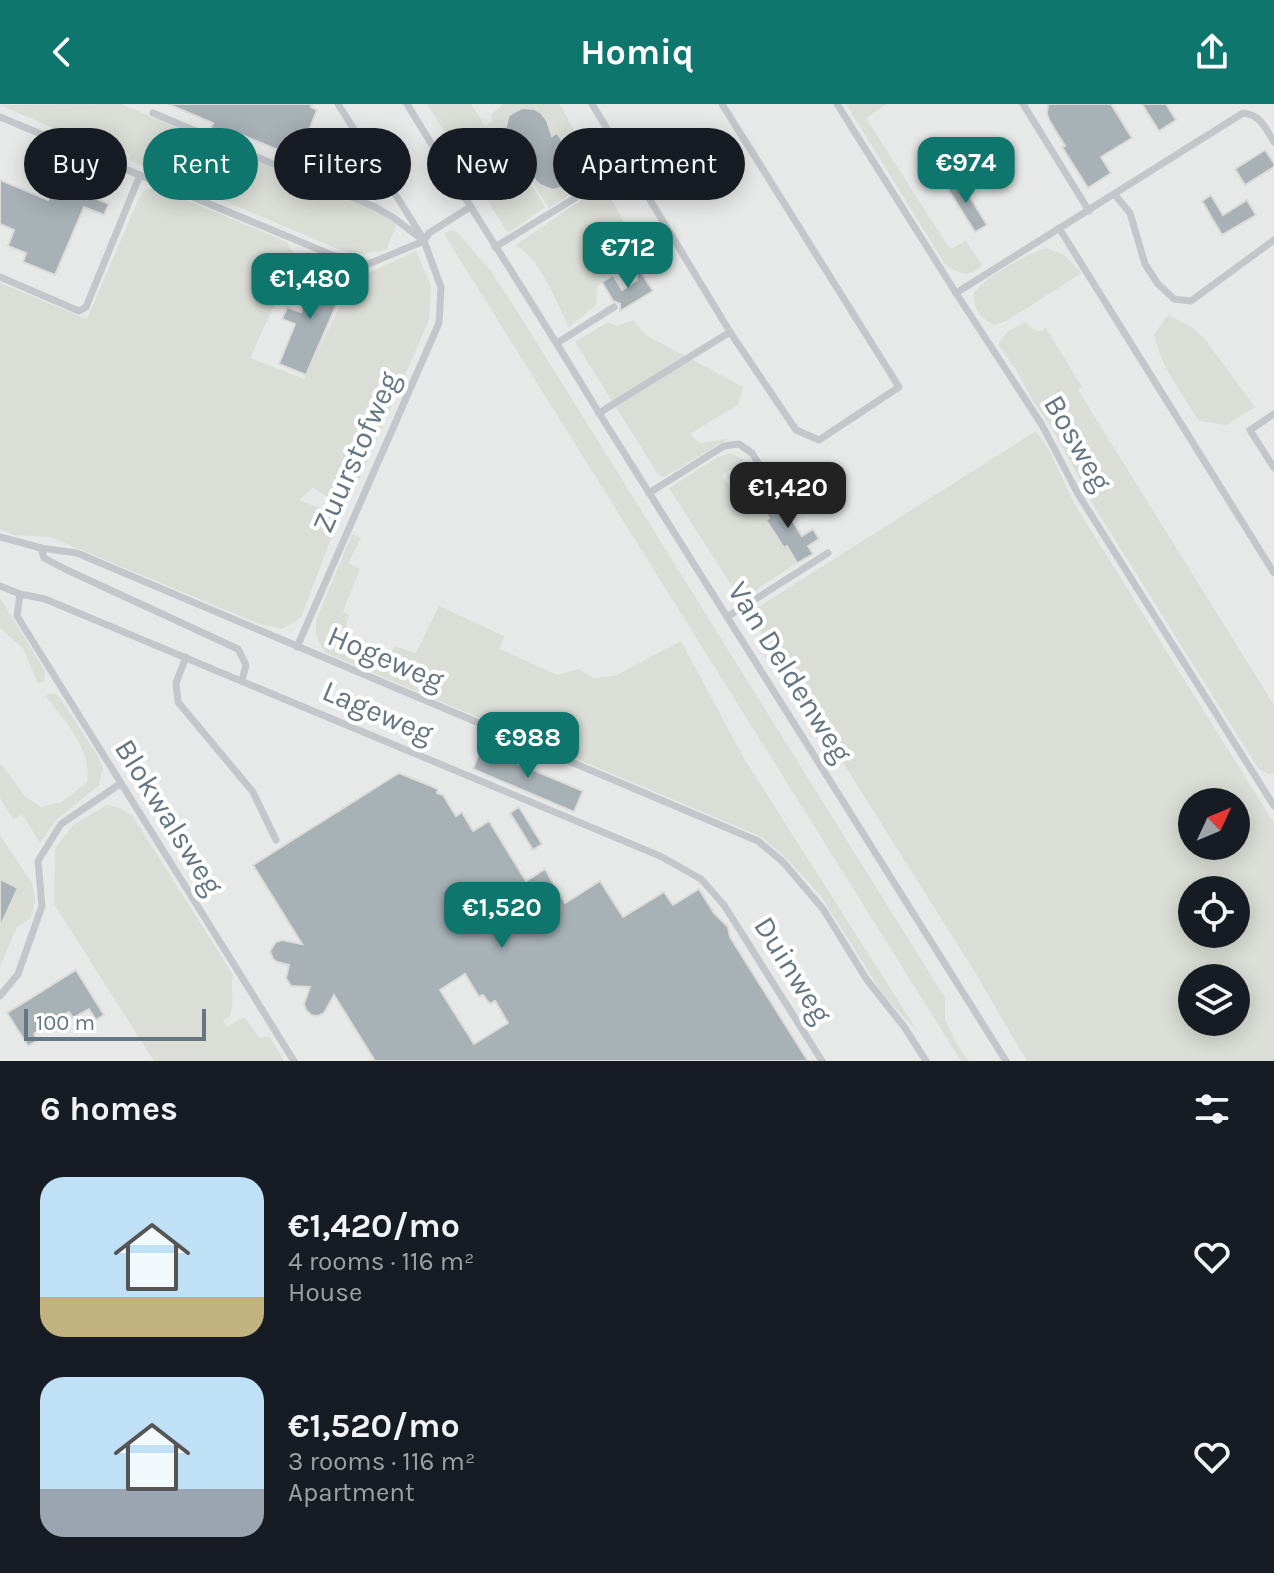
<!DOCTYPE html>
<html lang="en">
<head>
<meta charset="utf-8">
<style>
  body { margin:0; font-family:Karla,sans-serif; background:#242831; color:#f1f3f6; height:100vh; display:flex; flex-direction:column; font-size:30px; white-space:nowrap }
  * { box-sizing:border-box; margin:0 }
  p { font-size:26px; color:#9ea1a6 }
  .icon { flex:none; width:44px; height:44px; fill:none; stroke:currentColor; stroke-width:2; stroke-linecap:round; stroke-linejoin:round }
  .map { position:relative; height:957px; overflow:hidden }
  .drawer { display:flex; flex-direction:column; background:#171b24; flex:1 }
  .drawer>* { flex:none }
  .top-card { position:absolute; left:24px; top:24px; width:800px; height:72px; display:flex; gap:16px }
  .needle { width:52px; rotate:46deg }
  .controls { position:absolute; left:1178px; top:684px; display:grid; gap:16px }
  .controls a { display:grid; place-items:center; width:72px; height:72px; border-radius:50%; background:#171b24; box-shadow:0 4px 20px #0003; font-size:40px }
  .scale { position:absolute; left:24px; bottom:20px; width:182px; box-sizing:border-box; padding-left:8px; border:4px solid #657782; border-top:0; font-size:22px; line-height:28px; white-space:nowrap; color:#657782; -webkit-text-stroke:6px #fff; paint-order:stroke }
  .price { position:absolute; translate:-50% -68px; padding:0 18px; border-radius:16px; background:#0f766e; color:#fff; font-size:26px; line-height:52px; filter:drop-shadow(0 2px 4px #0008) }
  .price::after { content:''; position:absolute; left:50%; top:48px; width:24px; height:18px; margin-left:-12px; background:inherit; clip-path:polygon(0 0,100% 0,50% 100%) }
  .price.selected { background:#222; color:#fff }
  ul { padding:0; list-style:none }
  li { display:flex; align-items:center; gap:24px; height:200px; padding:0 40px }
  li span { display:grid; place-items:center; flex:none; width:224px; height:160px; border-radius:24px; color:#555 }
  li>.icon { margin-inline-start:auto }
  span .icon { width:96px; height:96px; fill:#fffc; stroke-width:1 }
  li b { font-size:34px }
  h2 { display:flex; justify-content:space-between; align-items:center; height:96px; padding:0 40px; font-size:34px }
  .tag { padding:0 28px; border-radius:36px; background:#171b24; box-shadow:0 4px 20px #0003; font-size:28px; line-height:72px }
  .tag.selected { background:#0f766e; color:#fff }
  header { display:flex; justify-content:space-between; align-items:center; height:104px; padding:0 40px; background:#0f766e; color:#fff; font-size:36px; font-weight:700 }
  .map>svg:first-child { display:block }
</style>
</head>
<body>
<header><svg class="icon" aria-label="back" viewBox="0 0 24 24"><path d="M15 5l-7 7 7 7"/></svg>Homiq<svg class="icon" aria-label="share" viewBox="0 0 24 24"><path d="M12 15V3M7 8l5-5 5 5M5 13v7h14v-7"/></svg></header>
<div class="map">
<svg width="1274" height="957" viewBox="0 0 1274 957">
  <rect width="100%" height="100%" fill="#f9f9f7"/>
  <path fill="#e7e9e8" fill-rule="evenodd" d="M0 0H1274V957H0ZM1192 698H1236V742H1192ZM1192 786H1236V830H1192ZM1192 874H1236V918H1192Z"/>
  <g fill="#daded6" fill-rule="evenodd">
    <path d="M121 0 375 107 397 120 386 146 361 150 340 146 129 56 130 50 91 32 88 39 0 1Z"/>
    <path d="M427 0H471L485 22 492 18V10L503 0H560L594 64 592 76 549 104 497 24 545 103 508 129Z"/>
    <path d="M846 0H887L866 14 950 145 966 137 982 161C970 175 958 170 945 160Z"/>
    <path d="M152 84 162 86 287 138 293 149V160L250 254 304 275 352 177 416 147 431 182 429 216 354 387 346 397 329 394 313 384 299 396 330 408 335 424 301 514 282 525 257 519 50 433 14 431 0 425V179L87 215 138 96 144 87Z"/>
    <path d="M597 85 607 87 633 135 653 161 644 166 635 155 597 182 596 201 569 223C555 195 542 158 516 141Z"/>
    <path d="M451 126 456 127 491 167 517 207 945 894V916L958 942 969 957H961L444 130Z"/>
    <path d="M1046 144 1064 151 1082 169 1006 217 995 221C978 213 974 206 974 188 994 168 1020 154 1046 144Z"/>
    <path d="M1168 211 1190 222 1204 234 1255 303 1226 321 1199 317C1182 289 1161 263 1154 231Z"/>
    <path d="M634 216 644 230 743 283 738 301 691 329 694 335 700 339 728 335 664 373 658 370 575 238 608 218 617 222Z"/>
    <path d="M1026 218C1033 226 1036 230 1046 224L1082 283 1078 286 1274 601V669L1268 670 1258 664 1095 404 1052 324 1031 294 1017 267 998 240 1008 227Z"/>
    <path d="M1036 327 1049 346 1075 401 1274 719V957H1027L976 870 749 509ZM1192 698H1236V742H1192ZM1192 786H1236V830H1192ZM1192 874H1236V918H1192Z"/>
    <path d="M731 349 744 356 722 371 745 407 759 398 797 459 741 496 669 384 718 353Z"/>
    <path d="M352 430 361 434 348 459 360 465 343 508 349 511 344 529C358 547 368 552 391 551L394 542 416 549 439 502 504 532 500 545 557 571 578 565 593 574 615 572 681 537 745 656 918 928 882 889 821 792 791 759 762 733 326 549C317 537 314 529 317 514Z"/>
    <path d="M0 494 45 567 44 577 38 580 23 544 0 524Z"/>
    <path d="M54 589 60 594 98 652 103 665 99 681 54 718 40 739 22 710 13 715 0 694V659L25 692 41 703 62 698 87 678C92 644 64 617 45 591Z"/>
    <path d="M107 701 120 704 132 711 233 871C230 888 235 896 230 912L223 916 227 923 244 913 260 934 269 932 284 957H154L54 800 55 744 74 720Z"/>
    <path d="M0 731 32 779 35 796 31 814 17 823 0 862V823L18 784 0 775Z"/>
  </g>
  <g fill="#a7b1b6" stroke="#dbdbd9" stroke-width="2" fill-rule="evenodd">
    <path d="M168 0H312L311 3 317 6 309 26 350 44 344 58 355 63 350 77 308 59 304 66 287 59 290 51 240 30 236 37 210 26 213 19Z"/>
    <path d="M1048 0H1111L1132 34 1101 53 1111 69 1088 84 1062 43 1065 42 1049 16 1047 10Z"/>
    <path d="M1142 0H1166L1176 16 1159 27Z"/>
    <path d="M522 4 534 5 541 9 547 17 552 32 557 29 574 54 576 63 575 72 566 82 553 86 540 81 535 76 531 67 534 48 518 45 511 41 507 35 505 26 509 11Z"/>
    <path d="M1265 46 1274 59V63L1245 81 1235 65Z"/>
    <path d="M80 65 93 70 85 90 109 100 104 111 84 103 55 171 23 158 26 149 8 142 14 126 0 120V76L48 96 60 70 76 76Z"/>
    <path d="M958 74 987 121 975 128 946 82Z"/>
    <path d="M1211 91 1223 111 1247 96 1256 111 1222 131 1202 97Z"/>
    <path d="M636 160 653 187 620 207V200L613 197 602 178 613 171 622 186 637 176Z"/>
    <path d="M307 165 345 181 306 271 279 260 295 220 282 215 287 203 301 208 309 189 299 185Z"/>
    <path d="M776 391 802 432 813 425 819 435 808 442 813 450 797 459 787 442 784 444 766 416 769 414 761 401Z"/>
    <path d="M481 644 583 687 574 708 473 665Z"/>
    <path d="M399 669 438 685 437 689 443 691 456 712 462 708 473 727 489 717 526 777 545 765 565 799 600 777 623 813 664 788 673 801 699 785 714 809 728 823 730 833 808 957H375L334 891 324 909 318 912 311 911 306 906 304 900 310 883 291 882 286 874 289 861 277 858 273 855 270 847 276 838 282 836 302 840 253 761ZM465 870 479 893 483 891 490 900 495 897 508 919 474 940 440 886Z"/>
    <path d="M519 703 542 740 533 746 510 709Z"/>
    <path d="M0 775 18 784 0 823Z"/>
    <path d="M76 866 104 911 96 916 89 905 73 914 69 908 34 930 37 937 28 942 7 909Z"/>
  </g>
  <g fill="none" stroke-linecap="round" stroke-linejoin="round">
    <g stroke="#c3c7cb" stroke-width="7">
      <path d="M338 0 421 131"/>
      <path d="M407 0C470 104 537 205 599 309L1006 957"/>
      <path d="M592 0 730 228 796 326 819 336 899 283 722 0"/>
      <path d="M837 0 956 189 1042 321 1078 390 1274 702"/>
      <path d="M1023 0 1089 107"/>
      <path d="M153 9 375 103 394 114 424 137 441 183 439 219 297 543"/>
      <path d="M0 13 361 163 424 137 429 129 470 103"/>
      <path d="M1115 91 1130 109 1145 160 1158 180 1174 195 1191 197 1274 136"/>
      <path d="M1059 124 1274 469"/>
      <path d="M495 143 575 94"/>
      <path d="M0 173 79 207 86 203 140 71"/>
      <path d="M956 189 1243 9C1261 11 1265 24 1274 38"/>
      <path d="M557 239 614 203"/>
      <path d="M599 309 730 228"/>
      <path d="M1274 310 1250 326 1274 364"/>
      <path d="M649 389 724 342 739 340 752 349 772 382"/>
      <path d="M0 433 41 444 77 449 758 737 783 758 823 805 867 876 905 924 926 957"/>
      <path d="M41 444 44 454 67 466 238 545 246 561 242 576"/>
      <path d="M0 482 20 490 45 495 660 752 701 775 724 801 822 957"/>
      <path d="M20 490 17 512 294 957"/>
      <path d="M727 513 828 449"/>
      <path d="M186 553 176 579 178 598 253 688 276 736"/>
      <path d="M0 892 18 870 42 802 38 757 61 720 120 680"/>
    </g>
  </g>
  <g text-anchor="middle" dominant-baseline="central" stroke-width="8" stroke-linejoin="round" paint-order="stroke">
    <g font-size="30" fill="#657782" stroke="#fff">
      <text transform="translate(1078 339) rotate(60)">Bosweg</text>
      <text transform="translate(356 348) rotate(-66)">Zuurstofweg</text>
      <text transform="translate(386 554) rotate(23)">Hogeweg</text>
      <text transform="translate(790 568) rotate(58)">Van Deldenweg</text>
      <text transform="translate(378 608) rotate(23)">Lageweg</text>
      <text transform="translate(169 713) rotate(58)">Blokwalsweg</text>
      <text transform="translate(793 866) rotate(58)">Duinweg</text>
    </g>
  </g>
</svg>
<div class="controls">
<a><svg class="needle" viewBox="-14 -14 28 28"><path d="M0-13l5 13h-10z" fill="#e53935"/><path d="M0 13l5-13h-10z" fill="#9ea1a6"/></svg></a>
<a><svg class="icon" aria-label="locate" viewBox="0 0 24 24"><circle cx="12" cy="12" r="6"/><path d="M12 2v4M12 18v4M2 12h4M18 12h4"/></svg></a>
<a><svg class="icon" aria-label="layers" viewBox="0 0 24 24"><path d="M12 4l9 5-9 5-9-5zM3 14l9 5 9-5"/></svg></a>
</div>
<div class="scale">100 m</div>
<b class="price" style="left:966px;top:101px">€974</b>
<b class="price" style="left:628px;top:186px">€712</b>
<b class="price" style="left:310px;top:217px">€1,480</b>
<b class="price selected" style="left:788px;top:426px">€1,420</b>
<b class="price" style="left:528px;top:676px">€988</b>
<b class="price" style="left:502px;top:846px">€1,520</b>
<div class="top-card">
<a class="tag">Buy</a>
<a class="tag selected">Rent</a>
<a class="tag">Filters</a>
<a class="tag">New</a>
<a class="tag">Apartment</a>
</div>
</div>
<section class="drawer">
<h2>6 homes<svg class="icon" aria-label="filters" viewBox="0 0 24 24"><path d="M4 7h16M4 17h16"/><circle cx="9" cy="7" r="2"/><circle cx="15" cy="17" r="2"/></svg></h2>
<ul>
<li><span style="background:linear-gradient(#bfe0f5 75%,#c2b280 0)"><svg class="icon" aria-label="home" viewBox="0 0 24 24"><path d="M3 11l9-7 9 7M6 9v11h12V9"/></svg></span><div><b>€1,420/mo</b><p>4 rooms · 116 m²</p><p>House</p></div><svg class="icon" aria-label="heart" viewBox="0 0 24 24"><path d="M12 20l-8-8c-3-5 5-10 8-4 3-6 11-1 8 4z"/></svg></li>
<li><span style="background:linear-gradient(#bfe0f5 70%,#9aa5b1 0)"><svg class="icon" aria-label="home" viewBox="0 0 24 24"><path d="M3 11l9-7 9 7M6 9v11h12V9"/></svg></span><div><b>€1,520/mo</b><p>3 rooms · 116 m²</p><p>Apartment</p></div><svg class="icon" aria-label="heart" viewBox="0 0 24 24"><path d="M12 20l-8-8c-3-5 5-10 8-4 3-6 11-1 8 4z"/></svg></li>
</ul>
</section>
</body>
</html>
